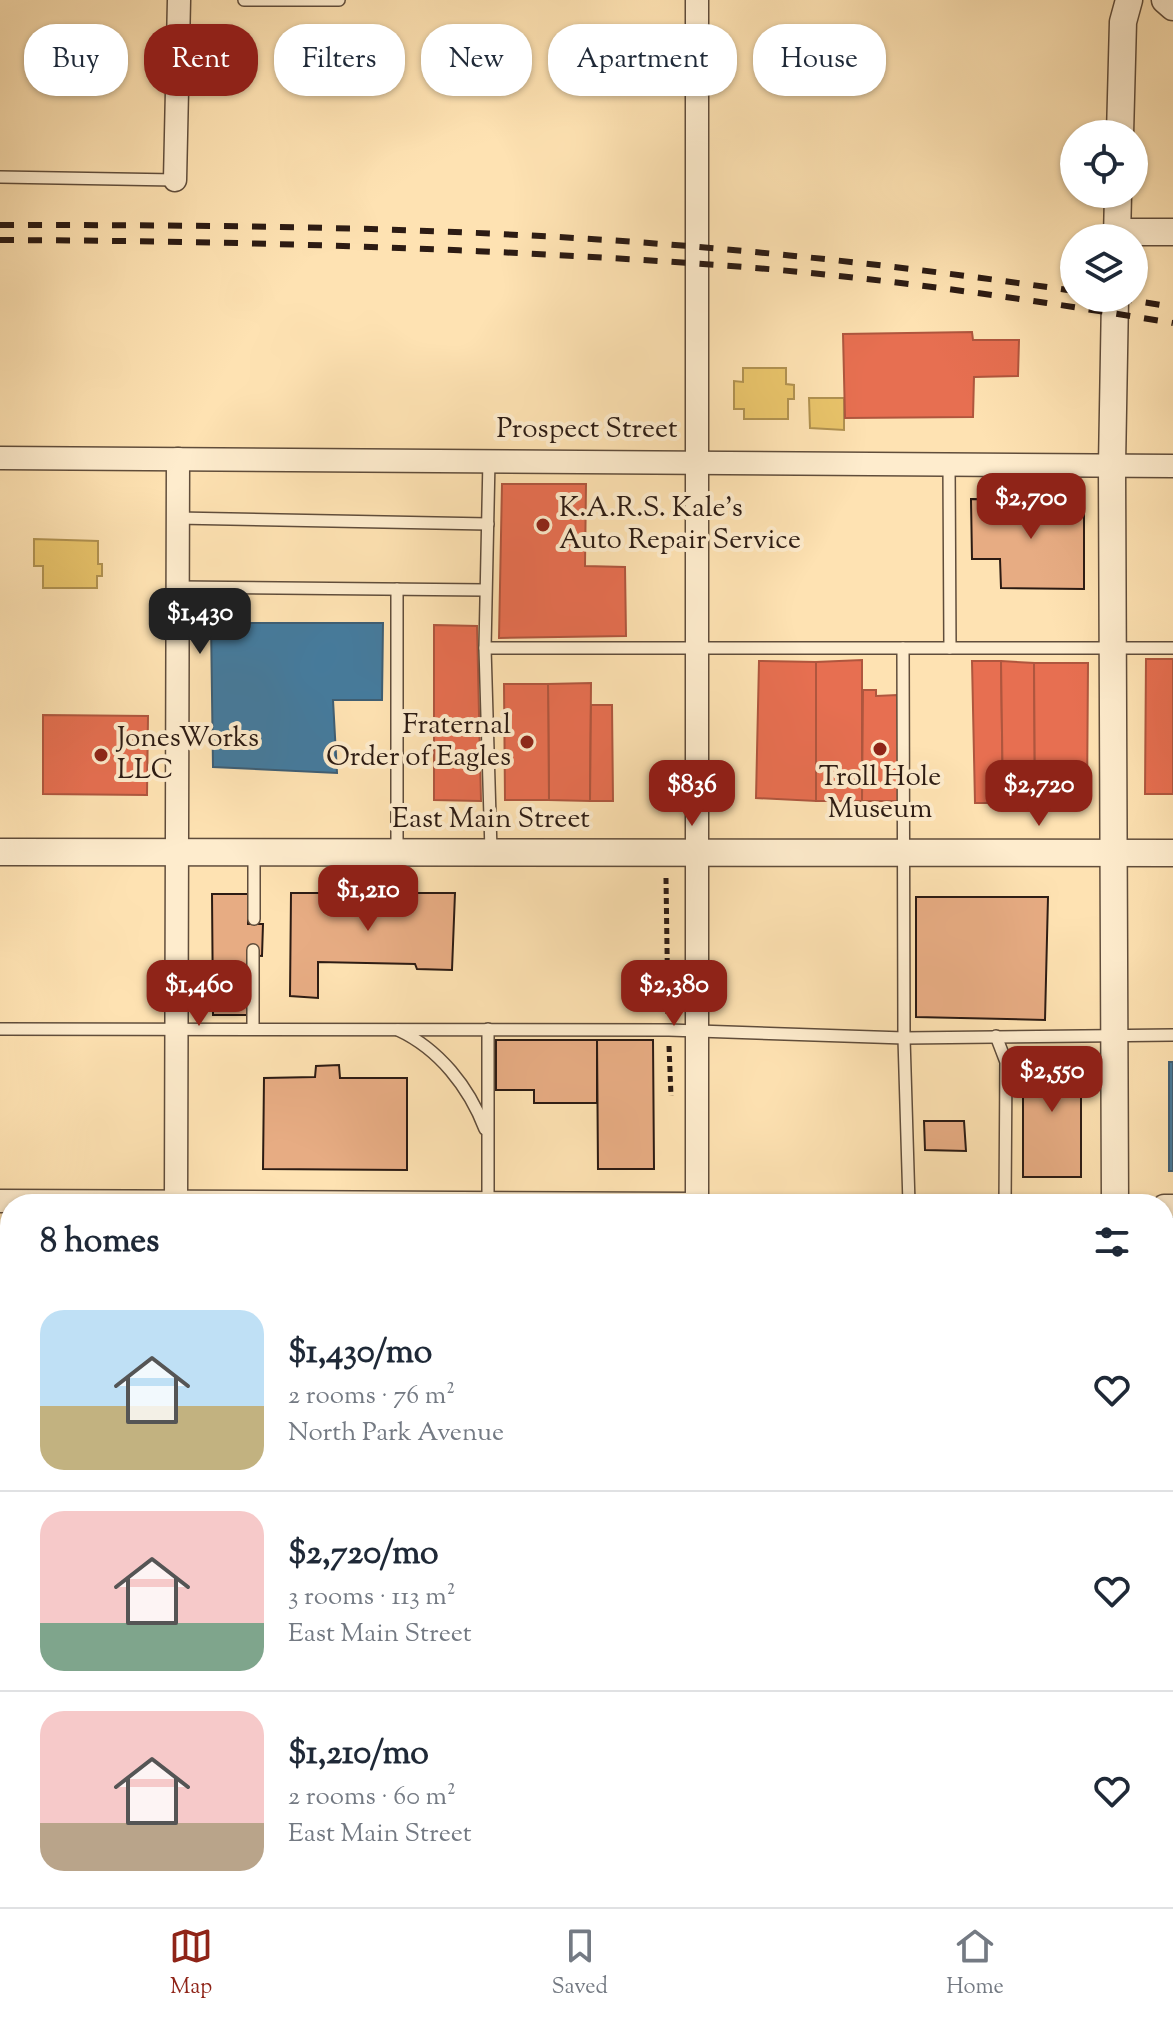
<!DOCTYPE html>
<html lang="en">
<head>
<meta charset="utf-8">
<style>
  body { margin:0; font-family:"Sorts Mill Goudy",serif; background:#f2f2f3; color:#1f2937; height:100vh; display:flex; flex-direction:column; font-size:30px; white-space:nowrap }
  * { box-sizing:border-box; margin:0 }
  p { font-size:26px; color:#747a83 }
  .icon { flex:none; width:44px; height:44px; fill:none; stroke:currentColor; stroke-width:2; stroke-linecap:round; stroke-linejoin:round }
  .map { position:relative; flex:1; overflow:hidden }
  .panel { position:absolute; left:0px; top:1194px; width:1174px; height:714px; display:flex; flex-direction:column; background:#fff; border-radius:32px 32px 0 0; box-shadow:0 2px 6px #0004 }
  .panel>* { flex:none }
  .hud { position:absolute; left:24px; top:24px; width:1126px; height:72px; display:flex; gap:16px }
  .tools { position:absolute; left:1060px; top:120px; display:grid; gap:16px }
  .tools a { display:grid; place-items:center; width:88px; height:88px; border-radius:50%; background:#fff; box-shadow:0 2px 6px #0004; font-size:40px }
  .price { position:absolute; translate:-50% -68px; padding:0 18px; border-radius:16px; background:#8f2418; color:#fff; font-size:26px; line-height:52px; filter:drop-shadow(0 2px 4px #0008) }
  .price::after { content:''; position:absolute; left:50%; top:48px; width:24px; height:18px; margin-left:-12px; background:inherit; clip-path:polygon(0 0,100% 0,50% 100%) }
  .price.current { background:#222; color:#fff }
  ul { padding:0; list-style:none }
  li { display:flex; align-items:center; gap:24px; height:200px; padding:0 40px }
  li+li { border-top:2px solid #e0e1e3 }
  li span { display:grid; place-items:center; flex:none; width:224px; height:160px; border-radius:24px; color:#555 }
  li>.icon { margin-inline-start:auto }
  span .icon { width:96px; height:96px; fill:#fffc; stroke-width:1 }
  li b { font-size:34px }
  h2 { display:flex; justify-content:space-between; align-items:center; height:96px; padding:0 40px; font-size:34px }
  .tag { padding:0 28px; border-radius:32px; background:#fff; box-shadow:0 2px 6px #0004; font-size:28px; line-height:72px }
  .tag.current { background:#8f2418; color:#fff }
  .tab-bar { display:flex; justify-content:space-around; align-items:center; height:112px; border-top:2px solid #e0e1e3; background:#fff; font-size:22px; color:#747a83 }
  .tab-bar a { display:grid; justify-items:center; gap:4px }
  .tab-bar .current { color:#8f2418 }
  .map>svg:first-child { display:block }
</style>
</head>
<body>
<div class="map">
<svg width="1173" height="1907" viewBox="0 0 1173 1907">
  <rect width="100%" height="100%" fill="#fee2b2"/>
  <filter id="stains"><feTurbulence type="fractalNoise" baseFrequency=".0025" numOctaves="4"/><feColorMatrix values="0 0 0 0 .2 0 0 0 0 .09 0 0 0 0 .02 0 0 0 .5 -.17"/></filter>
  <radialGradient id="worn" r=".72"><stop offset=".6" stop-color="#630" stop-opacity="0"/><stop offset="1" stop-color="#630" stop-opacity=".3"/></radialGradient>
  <g fill="#e9c46a" stroke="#b09150" stroke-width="2">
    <path d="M743 368H786V384L794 385V399H788V419H744V409H734V381L743 382Z"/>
    <path d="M809 398H844V430L810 428Z"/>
    <path d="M34 539 98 541V564H102V576H97V588H43V566H34Z"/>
  </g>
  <g fill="#e76f51" stroke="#af563e" stroke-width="2">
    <path d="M972 332 973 340H1019L1018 376 974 377 973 417 845 418 843 334Z"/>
    <path d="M502 484H586L585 566 625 567 626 636 499 638Z"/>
    <path d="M434 625 477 626 481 801 434 800Z"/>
    <path d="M1146 659H1173V794H1145Z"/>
    <path d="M862 660V801H816V662Z"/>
    <path d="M759 661 816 662V801L756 798Z"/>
    <path d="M972 661H1001L1003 803H975Z"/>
    <path d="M1001 661 1034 663 1035 803H1003Z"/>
    <path d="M1034 663H1088L1087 802 1035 803Z"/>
    <path d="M591 683 590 801 549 800 548 684Z"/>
    <path d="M504 684H548L549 800H505Z"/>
    <path d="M863 690H876V696L897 695 900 801H862Z"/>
    <path d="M591 705H612L613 801H590Z"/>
    <path d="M43 715 148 716 147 795 43 794Z"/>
  </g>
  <g fill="#457b9d" stroke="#3e5e74" stroke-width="2">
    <path d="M211 623H383L382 700H333L337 773 213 767Z"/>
    <rect x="1169" y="1062" width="4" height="109"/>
  </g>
  <g fill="#e7ac83" stroke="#2c1b13" stroke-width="2">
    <path d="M971 499 1073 500 1084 511V589L1001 588 1000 559H972Z"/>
    <path d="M291 893H455L452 970 417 969 415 964 318 962V998L290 996Z"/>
    <path d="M212 894H248V924H263L262 956 249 955V1015H213Z"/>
    <path d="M916 897H1048L1045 1020 916 1017Z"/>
    <path d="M496 1040H597V1103H534V1090H496Z"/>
    <path d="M597 1040H653L654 1169H598Z"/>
    <path d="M1023 1050 1081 1052V1177H1023Z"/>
    <path d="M339 1065 340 1078H407V1170L263 1169 264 1078 315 1077 316 1066Z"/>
    <path d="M924 1121H964L966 1151 925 1150Z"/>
  </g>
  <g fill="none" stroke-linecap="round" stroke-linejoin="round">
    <g stroke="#604d3b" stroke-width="14">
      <g id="service">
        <path d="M244 0H339"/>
        <path d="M0 177 175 180"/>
        <path d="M489 460 485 648H1173"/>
        <path d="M949 464 950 648"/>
        <path d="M177 518 488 524"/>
        <path d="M177 587 485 590"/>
        <path d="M397 589V852"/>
        <path d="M485 648 491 851"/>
        <path d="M903 648 904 1038 909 1204"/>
        <path d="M254 919V852"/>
        <path d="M253 950V1029"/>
        <path d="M0 1029 669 1030 904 1038 1173 1035"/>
        <path d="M398 1030C439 1049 469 1087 485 1129"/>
        <path d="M996 1036 1006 1062 1005 1204"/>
        <path d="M488 1204V1029"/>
        <path d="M0 1378H10"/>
        <path d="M1164 1383H1173"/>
        <path d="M0 1740H10"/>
        <path d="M1164 1749H1173"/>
        <path d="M485 1907V1898"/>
      </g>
    </g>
    <g stroke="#604d3b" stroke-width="25">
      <g id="minor">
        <path d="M697 0V1204"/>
        <path d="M175 180 179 0"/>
        <path d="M0 458 1173 466"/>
        <path d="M0 1201 698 1204"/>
        <path d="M176 1204 178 459"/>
        <path d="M1164 1206H1173"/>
        <path d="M0 1556H10"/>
        <path d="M1164 1567H1173"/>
        <path d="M174 1898V1907"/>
      </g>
    </g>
    <g stroke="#604d3b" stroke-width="29">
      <g id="tertiary">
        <path d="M1165 0 1173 7"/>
        <path d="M1120 134 1123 22 1129 0"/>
        <path d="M1117 232H1173"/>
        <path d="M1117 238 1118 194"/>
        <path d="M0 852 1173 853"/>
        <path d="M1115 1204 1112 465 1115 298"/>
        <path d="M1114 1907V1898"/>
      </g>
    </g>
    <g stroke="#2c1b13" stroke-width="5" stroke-dasharray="6 4" stroke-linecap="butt">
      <path d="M666 878 668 1016"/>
      <path d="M669 1046 671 1096"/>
      <path d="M666 1907 669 1898"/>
    </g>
    <use href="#service" stroke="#feeccd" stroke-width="11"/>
    <use href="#minor" stroke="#feeccd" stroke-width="22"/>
    <use href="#tertiary" stroke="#feeccd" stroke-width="26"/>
    <g stroke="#2c1b13" stroke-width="6" stroke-dasharray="14 14" stroke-linecap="butt">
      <path d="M0 225C174 225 347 226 520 235 705 244 891 264 1074 291"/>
      <path d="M0 240C240 241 479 248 718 265 870 276 1022 298 1173 323"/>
      <path d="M1118 298 1173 307"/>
    </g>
  </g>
  <g fill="#8f2418" stroke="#feeccd" stroke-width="3">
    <circle cx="543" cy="525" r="8"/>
    <circle cx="527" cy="742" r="8"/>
    <circle cx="880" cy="749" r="8"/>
    <circle cx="101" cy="755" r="8"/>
  </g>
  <g text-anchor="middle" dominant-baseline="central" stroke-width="8" stroke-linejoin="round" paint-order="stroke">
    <g font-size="28" fill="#2c1b13" stroke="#feeccd">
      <text x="587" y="430">Prospect Street</text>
      <text x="491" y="820">East Main Street</text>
    </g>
    <g font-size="28" fill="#2c1b13" stroke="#feeccd" text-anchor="start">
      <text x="559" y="509">K.A.R.S. Kale's<tspan x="559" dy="32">Auto Repair Service</tspan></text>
      <text x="511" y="726" text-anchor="end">Fraternal<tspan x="511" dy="32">Order of Eagles</tspan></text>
      <text x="117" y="739">JonesWorks<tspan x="117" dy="32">LLC</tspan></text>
      <text x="880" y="778" text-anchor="middle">Troll Hole<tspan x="880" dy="32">Museum</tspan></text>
    </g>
  </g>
  <rect width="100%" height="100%" filter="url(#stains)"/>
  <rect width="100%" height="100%" fill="url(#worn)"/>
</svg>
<div class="tools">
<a><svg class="icon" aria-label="locate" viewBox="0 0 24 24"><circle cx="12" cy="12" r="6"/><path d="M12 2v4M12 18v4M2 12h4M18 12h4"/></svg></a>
<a><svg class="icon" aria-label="layers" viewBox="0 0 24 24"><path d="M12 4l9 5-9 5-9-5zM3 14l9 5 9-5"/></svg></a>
</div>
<b class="price" style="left:1031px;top:541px">$2,700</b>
<b class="price current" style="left:200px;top:656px">$1,430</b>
<b class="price" style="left:692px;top:828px">$836</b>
<b class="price" style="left:1039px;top:828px">$2,720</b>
<b class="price" style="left:368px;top:933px">$1,210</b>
<b class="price" style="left:199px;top:1028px">$1,460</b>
<b class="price" style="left:674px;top:1028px">$2,380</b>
<b class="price" style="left:1052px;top:1114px">$2,550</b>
<div class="hud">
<a class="tag">Buy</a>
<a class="tag current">Rent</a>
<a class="tag">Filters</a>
<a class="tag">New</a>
<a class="tag">Apartment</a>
<a class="tag">House</a>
</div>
<section class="panel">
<h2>8 homes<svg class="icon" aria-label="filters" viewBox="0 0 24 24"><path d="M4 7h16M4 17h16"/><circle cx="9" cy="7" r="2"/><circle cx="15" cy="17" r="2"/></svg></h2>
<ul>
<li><span style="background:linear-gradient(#bfe0f5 60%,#c2b280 0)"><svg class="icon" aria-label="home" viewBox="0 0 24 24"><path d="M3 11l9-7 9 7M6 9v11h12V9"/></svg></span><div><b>$1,430/mo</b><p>2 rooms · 76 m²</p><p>North Park Avenue</p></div><svg class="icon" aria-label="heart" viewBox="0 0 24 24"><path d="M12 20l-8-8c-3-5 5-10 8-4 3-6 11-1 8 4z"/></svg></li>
<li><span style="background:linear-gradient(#f6c9c9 70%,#7fa58c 0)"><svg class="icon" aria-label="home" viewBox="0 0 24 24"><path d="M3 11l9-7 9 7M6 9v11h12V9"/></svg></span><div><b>$2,720/mo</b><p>3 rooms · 113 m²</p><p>East Main Street</p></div><svg class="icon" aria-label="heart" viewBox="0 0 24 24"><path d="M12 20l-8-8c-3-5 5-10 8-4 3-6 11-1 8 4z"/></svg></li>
<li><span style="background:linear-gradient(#f6c9c9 70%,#b9a48a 0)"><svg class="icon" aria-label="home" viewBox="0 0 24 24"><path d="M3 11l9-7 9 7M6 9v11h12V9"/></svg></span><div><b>$1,210/mo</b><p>2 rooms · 60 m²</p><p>East Main Street</p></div><svg class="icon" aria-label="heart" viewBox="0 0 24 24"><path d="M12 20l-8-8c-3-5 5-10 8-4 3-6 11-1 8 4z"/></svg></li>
</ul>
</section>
</div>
<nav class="tab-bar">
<a class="current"><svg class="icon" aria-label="map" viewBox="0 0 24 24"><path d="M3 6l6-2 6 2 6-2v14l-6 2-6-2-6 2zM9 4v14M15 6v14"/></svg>Map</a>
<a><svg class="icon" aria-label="saved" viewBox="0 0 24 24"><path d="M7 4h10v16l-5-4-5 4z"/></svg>Saved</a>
<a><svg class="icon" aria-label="home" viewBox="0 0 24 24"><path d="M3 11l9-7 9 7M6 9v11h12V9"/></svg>Home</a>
</nav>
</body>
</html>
